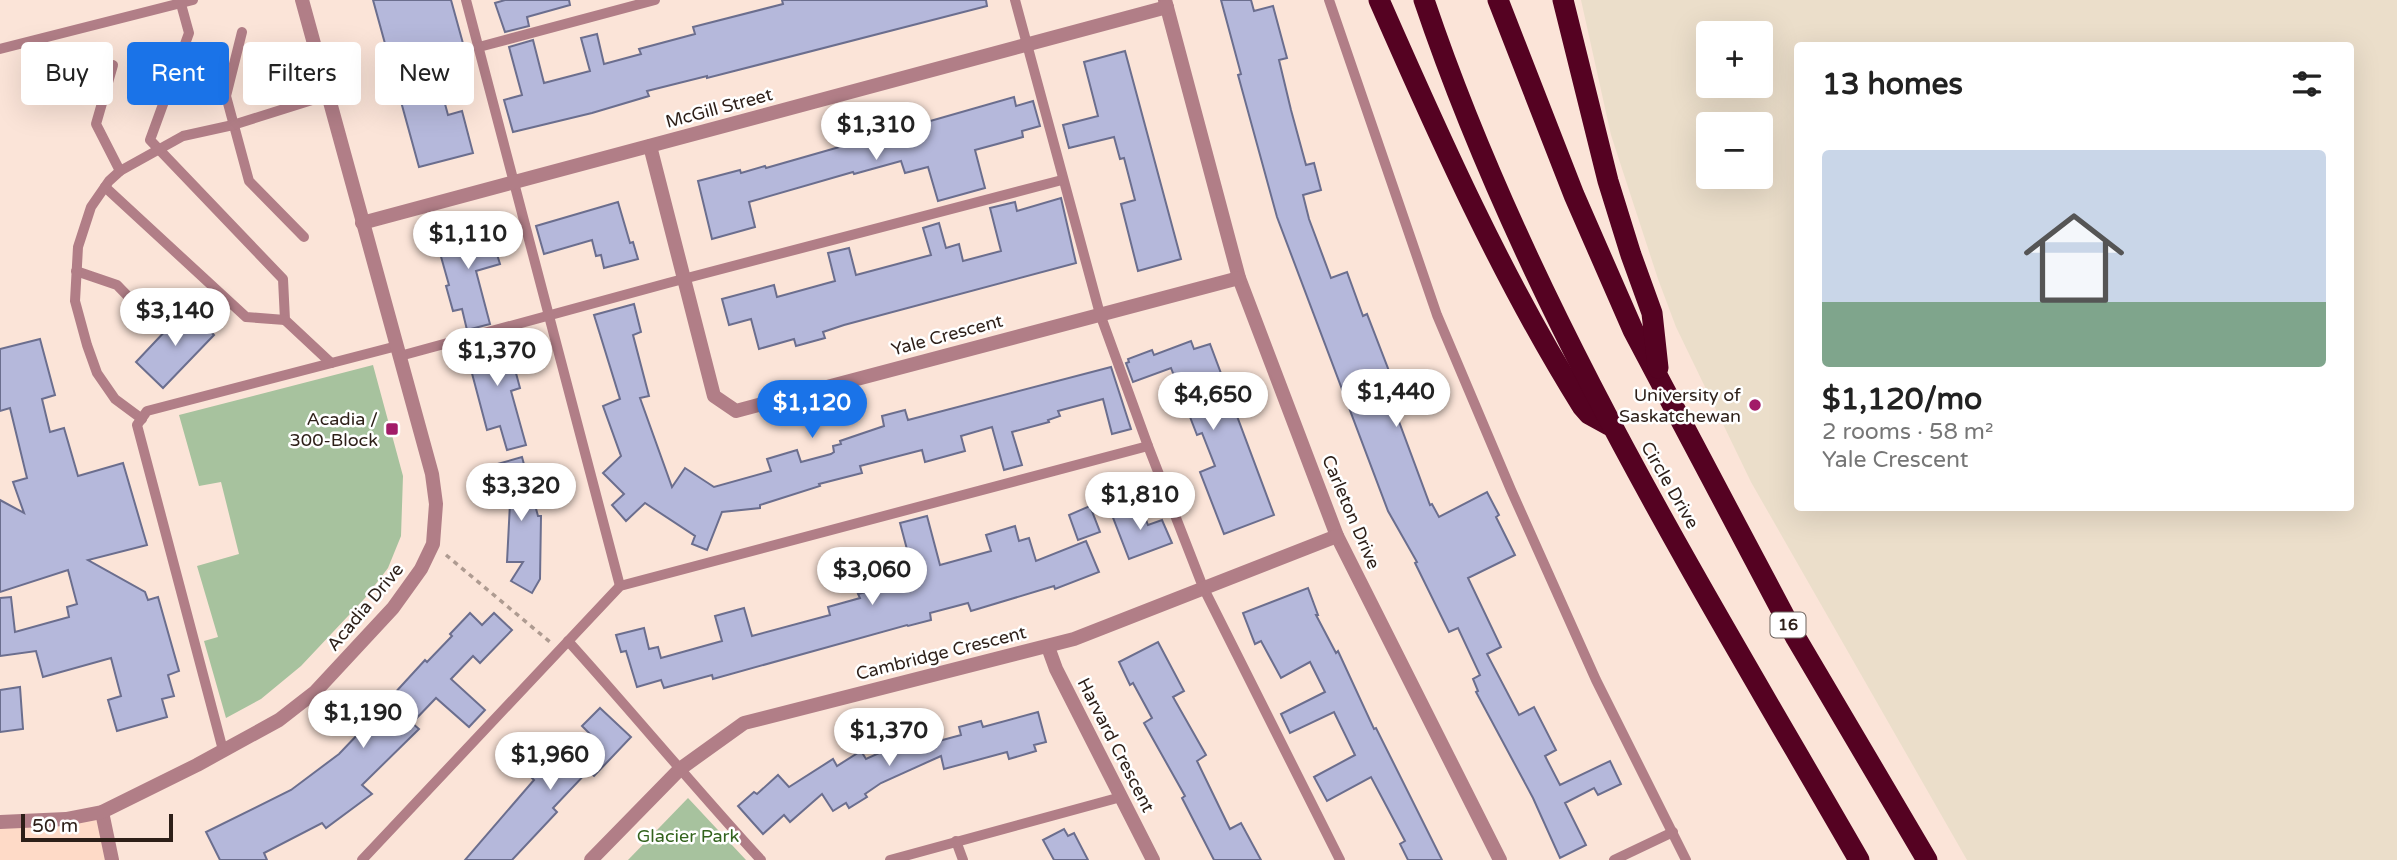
<!DOCTYPE html>
<html lang="en">
<head>
<meta charset="utf-8">
<style>
  body { margin:0; font-family:"Varela Round",sans-serif; background:#f2f2f2; color:#222; height:100vh; display:flex; flex-direction:column; font-size:26px; white-space:nowrap }
  * { box-sizing:border-box; margin:0 }
  p { font-size:23px; color:#767676 }
  .icon { flex:none; width:38px; height:38px; fill:none; stroke:currentColor; stroke-width:2; stroke-linecap:round; stroke-linejoin:round }
  .map { position:relative; flex:1; overflow:hidden }
  .sheet { position:absolute; left:1794px; top:42px; width:560px; height:469px; display:flex; flex-direction:column; background:#fff; border-radius:7px; box-shadow:0 7px 28px #0002 }
  .sheet>* { flex:none }
  .guide { position:absolute; left:21px; top:42px; width:665px; height:63px; display:flex; gap:14px }
  .controls { position:absolute; left:1696px; top:21px; display:grid; gap:14px }
  .controls a { display:grid; place-items:center; width:77px; height:77px; border-radius:7px; background:#fff; box-shadow:0 7px 28px #0002; font-size:35px }
  .scale { position:absolute; left:21px; bottom:18px; width:152px; box-sizing:border-box; padding-left:7px; border:4px solid #2d1f18; border-top:0; font-size:19px; line-height:24px; white-space:nowrap; color:#2d1f18; -webkit-text-stroke:5px #fff; paint-order:stroke }
  .price { position:absolute; translate:-50% -60px; padding:0 16px; border-radius:24px; background:#fff; color:#222; font-size:23px; line-height:46px; filter:drop-shadow(0 2px 4px #0008) }
  .price::after { content:''; position:absolute; left:50%; top:42px; width:21px; height:16px; margin-left:-10px; background:inherit; clip-path:polygon(0 0,100% 0,50% 100%) }
  .price.current { background:#1a73e8; color:#fff }
  ul { padding:0; list-style:none }
  li { display:grid; align-content:center; gap:14px; height:371px; padding:0 28px }
  li+li { border-top:2px solid #e0e0e0 }
  li span { display:grid; place-items:center; height:217px; border-radius:7px; color:#555 }
  li>.icon { margin-inline-start:auto }
  span .icon { width:126px; height:126px; fill:#fffc; stroke-width:1 }
  li b { font-size:30px }
  h2 { display:flex; justify-content:space-between; align-items:center; height:84px; padding:0 28px; font-size:30px }
  .pill { padding:0 24px; border-radius:7px; background:#fff; box-shadow:0 7px 28px #0002; font-size:24px; line-height:63px }
  .pill.current { background:#1a73e8; color:#fff }
  .map>svg:first-child { display:block }
</style>
</head>
<body>
<div class="map">
<svg width="2397" height="860" viewBox="0 0 2397 860">
  <rect width="100%" height="100%" fill="#fbe4d8"/>
  <path fill="#fedac7" d="M102 812 112 860H0V822Z"/>
  <path fill="#ebdeca" fill-rule="evenodd" d="M1581 0H2397V860H1967L1751 482 1676 327 1658 279 1611 135ZM1708 33H1760V86H1708ZM1797 46H2350V508H1797ZM1708 124H1760V177H1708Z"/>
  <g fill="#a7c29e">
    <path d="M373 365 403 476 401 536 388 568 365 598 301 666 261 699 226 718 204 641 218 637 197 566 239 554 221 482 199 486 179 415Z"/>
    <path d="M688 798 746 860H628Z"/>
  </g>
  <g fill="#b5b8db" stroke="#6b6e8e" stroke-width="2">
    <path d="M373 0H451L464 47 432 56 448 115 462 111 473 153 419 167Z"/>
    <path d="M505 0H569L570 5 527 17 529 26 505 32 495 3Z"/>
    <path d="M782 0H986L987 6 707 78V76L647 91 649 96 592 113 513 132 504 100 522 95 509 47 533 40 544 83 590 71 581 38 597 34 604 64 641 54 639 49 695 34 693 27 783 4Z"/>
    <path d="M1221 0H1251L1254 11 1273 6 1287 58 1279 60 1291 110 1306 165 1314 163 1321 190 1303 195 1309 219 1331 278 1347 272 1363 316 1367 314 1399 397 1391 400 1430 505 1432 504 1439 517 1487 492 1499 515 1496 517 1515 555 1468 578 1501 647 1487 654 1519 715 1534 707 1556 750 1545 756 1560 785 1610 761 1621 784 1598 795 1594 788 1565 803 1586 845 1560 858 1533 798 1476 692 1478 691 1473 679 1480 675 1458 628 1449 632 1415 563 1417 562 1388 511 1277 217 1238 75 1241 74Z"/>
    <path d="M1125 51 1181 259 1138 271 1121 204 1135 200 1124 158 1120 159 1114 137 1069 148 1063 125 1098 116 1084 62Z"/>
    <path d="M1014 97 1016 106 1033 101 1040 126 1022 131 1023 137 975 150 985 188 938 201 928 167 905 173 901 161 854 174 853 172 749 202 755 227 712 239 698 181 740 170 741 173 765 166 766 168Z"/>
    <path d="M1061 198 1076 263 844 325 823 332 825 338 796 346 794 339 759 349 751 319 729 325 722 299 774 285 777 297 835 281 828 253 849 248 856 275 931 255 923 228 939 223 946 248 959 244 963 261 1001 251 990 208 1015 202 1017 211Z"/>
    <path d="M618 202 630 243 633 242 638 259 604 268 601 255 596 256 592 240 544 254 536 226Z"/>
    <path d="M488 225 500 264 476 271 490 324 467 330 462 309 453 311 446 286 449 285 436 239Z"/>
    <path d="M634 304 641 332 633 335 649 396 640 398 672 487 685 468 714 487 771 471 767 459 797 450 801 462 831 454 834 452 833 446 841 444 840 441 884 426 882 416 905 410 908 420 1111 367 1131 429 1112 434 1103 399 1058 411 1060 416 1048 420 1049 422 1012 432 1022 465 1004 470 992 427 961 436 965 451 925 462 922 450 860 466 862 473 819 484 820 486 760 505V508L722 512 707 550 692 544 695 536 645 503 626 521 612 505 624 494 603 473 621 456 603 406 620 399 594 315Z"/>
    <path d="M186 309 214 335 163 388 136 362Z"/>
    <path d="M506 336 520 388 511 391 526 445 507 450 500 426 487 430 465 347Z"/>
    <path d="M40 339 55 395 42 399 50 432 64 428 78 476 123 463 147 545 88 560 145 592 148 600 158 597 179 671 168 675 174 696 162 699 167 717 117 731 108 700 121 696 111 658 43 677 36 651 0 656V598L11 597 15 632 69 617 67 607 77 604 68 570 0 592V500L24 513 13 482 27 478 10 408 0 411V349Z"/>
    <path d="M1191 341 1194 349 1210 344 1274 515 1224 534 1200 472 1215 466 1202 433 1197 435 1171 368 1133 382 1126 363 1129 362 1128 359 1152 350 1154 355Z"/>
    <path d="M522 457 538 516H541L540 579 532 593 511 581 523 562H507L510 503 505 504 494 465Z"/>
    <path d="M1140 504 1148 525 1162 520 1172 543 1129 559 1112 515Z"/>
    <path d="M1090 506 1100 532 1078 540 1069 515Z"/>
    <path d="M927 516 940 565 991 551 986 535 1015 526 1019 541 1029 538 1036 561 1086 541 1099 572 1055 589 1054 586 971 611 968 603 930 613 931 620 908 626 907 625 713 679 712 675 664 688 661 680 637 687 626 651 621 652 616 635 644 628 649 649 658 647 661 658 722 641 715 616 744 608 752 636 830 615 828 607 860 598 858 594 896 584 895 577 913 572 900 523Z"/>
    <path d="M1308 588 1318 615H1316L1336 653 1338 651 1374 729 1376 728 1442 860H1408L1400 844 1405 841 1371 777 1327 801 1314 777 1355 755 1334 712 1290 733 1281 714 1325 692 1310 662 1281 678 1261 641 1255 644 1243 613Z"/>
    <path d="M470 613 482 625 494 613 512 630 480 663 473 656 451 679 485 710 469 727 436 698 412 723 419 729 362 785 372 794 326 828 322 823 264 853 267 860H220L206 832 291 790 339 754 360 732 356 729 368 716 371 719 425 660 427 662 452 636 450 634Z"/>
    <path d="M1158 642 1184 691 1173 697 1206 755 1197 761 1230 829 1241 823 1261 860H1214L1182 798 1185 796 1144 723 1152 718 1133 683 1130 685 1119 662Z"/>
    <path d="M20 687 23 729 0 732V690Z"/>
    <path d="M600 708 631 737 594 776 588 771 553 808 557 812 512 860H465L534 780 527 773 543 756 561 773 594 738 582 726Z"/>
    <path d="M1038 712 1046 742 1034 745 1036 751 1009 759 1007 752 944 769 941 756 881 783 865 794 867 797 849 808 846 803 833 811 822 794 790 822 784 815 763 834 738 806 754 792 757 794 778 775 789 787 833 759 837 766 861 751 866 759 919 735 924 745 961 735 959 727 981 721 983 727Z"/>
    <path d="M1064 829 1068 836 1074 833 1088 860H1054L1043 840Z"/>
  </g>
  <g fill="none" stroke-linecap="round" stroke-linejoin="round">
    <path stroke="#ae9b91" stroke-width="3.5" stroke-dasharray="5 5" stroke-linecap="butt" d="M446 555 550 642"/>
    <g stroke="#b17e87" stroke-width="10">
      <path d="M466 0 620 586"/>
      <path d="M1015 0 1100 314 1148 446 1203 587 1340 860"/>
      <path d="M1329 0 1437 315 1511 490 1596 680 1686 860"/>
      <path d="M181 4 189 33 150 140 283 279 285 320 331 363"/>
      <path d="M242 32 226 96 249 181 304 237"/>
      <path d="M479 47 655 0"/>
      <path d="M0 49 193 0"/>
      <path d="M113 65 96 124 120 171"/>
      <path d="M105 187 246 317 285 320"/>
      <path d="M76 271 117 285 151 320"/>
      <path d="M400 356 668 283 1062 180"/>
      <path d="M142 419 115 399 97 373 87 345 75 301 78 247 91 207 109 181 120 171 183 136 233 125 328 95"/>
      <path d="M568 641C633 713 695 788 761 860"/>
      <path d="M223 750 137 425 147 411 397 346"/>
      <path d="M956 841 963 860"/>
      <path d="M362 860 620 586 1148 446"/>
      <path d="M890 860 1121 797"/>
      <path d="M1614 860 1673 832"/>
    </g>
    <g stroke="#b17e87" stroke-width="14">
      <path d="M1165 0 1239 278 1337 536 1500 860"/>
      <path d="M650 146 714 396 736 411 1239 278"/>
      <path d="M362 223 1167 7"/>
      <path d="M1048 647 1056 669 1153 860"/>
      <path d="M102 812 112 860"/>
      <path d="M591 860 680 769 744 723 1074 639 1337 536"/>
    </g>
    <path stroke="#b17e87" stroke-width="14" d="M0 822 66 819 102 812 197 765 279 720 315 692 393 608 421 569 433 544 436 504 432 474 302 0"/>
    <g stroke="#550222" stroke-width="21">
      <path d="M1379 0C1440 139 1502 278 1582 406L1589 414 1609 425"/>
      <path d="M1424 0C1527 306 1699 582 1859 860"/>
      <path d="M1498 0 1574 195 1633 330 1796 638 1927 860"/>
      <path d="M1563 0 1608 181 1631 255 1652 313 1658 368"/>
    </g>
  </g>
  <g fill="#a21b68" stroke="#fff" stroke-width="2.5">
    <circle cx="1755" cy="405" r="7"/>
    <rect x="385" y="422" width="14" height="14" rx="3.5"/>
  </g>
  <g text-anchor="middle" dominant-baseline="central" stroke-width="5" stroke-linejoin="round" paint-order="stroke">
    <rect fill="#fff" stroke="#6c625d" stroke-width="2" x="1770.5" y="612.5" width="35" height="25" rx="5"/>
    <g font-size="16" font-weight="bold" fill="#2d1f18">
      <text x="1788" y="625">16</text>
    </g>
    <g font-size="18" fill="#2d1f18" stroke="#fff">
      <text transform="translate(719 108) rotate(-15)">McGill Street</text>
      <text transform="translate(947 335) rotate(-15)">Yale Crescent</text>
      <text transform="translate(1670 485) rotate(60)">Circle Drive</text>
      <text transform="translate(1351 512) rotate(67)">Carleton Drive</text>
      <text transform="translate(365 607) rotate(-50)">Acadia Drive</text>
      <text transform="translate(941 653) rotate(-14)">Cambridge Crescent</text>
      <text transform="translate(1116 745) rotate(63)">Harvard Crescent</text>
    </g>
    <g font-size="18" fill="#2d1f18" stroke="#fff" text-anchor="end">
      <text x="1741" y="395">University of<tspan x="1741" dy="21">Saskatchewan</tspan></text>
      <text x="378" y="419">Acadia /<tspan x="378" dy="21">300-Block</tspan></text>
    </g>
    <g font-size="18" fill="#33631d" stroke="#fff">
      <text x="688" y="836">Glacier Park</text>
    </g>
  </g>
</svg>
<div class="controls">
<a>+</a>
<a>−</a>
</div>
<div class="scale">50 m</div>
<b class="price" style="left:876px;top:162px">$1,310</b>
<b class="price" style="left:468px;top:271px">$1,110</b>
<b class="price" style="left:175px;top:348px">$3,140</b>
<b class="price" style="left:497px;top:388px">$1,370</b>
<b class="price" style="left:1396px;top:429px">$1,440</b>
<b class="price" style="left:1213px;top:432px">$4,650</b>
<b class="price current" style="left:812px;top:440px">$1,120</b>
<b class="price" style="left:521px;top:523px">$3,320</b>
<b class="price" style="left:1140px;top:532px">$1,810</b>
<b class="price" style="left:872px;top:607px">$3,060</b>
<b class="price" style="left:363px;top:750px">$1,190</b>
<b class="price" style="left:889px;top:768px">$1,370</b>
<b class="price" style="left:550px;top:792px">$1,960</b>
<div class="guide">
<a class="pill">Buy</a>
<a class="pill current">Rent</a>
<a class="pill">Filters</a>
<a class="pill">New</a>
</div>
<section class="sheet">
<h2>13 homes<svg class="icon" aria-label="filters" viewBox="0 0 24 24"><path d="M4 7h16M4 17h16"/><circle cx="9" cy="7" r="2"/><circle cx="15" cy="17" r="2"/></svg></h2>
<ul>
<li><span style="background:linear-gradient(#c9d6e8 70%,#7fa58c 0)"><svg class="icon" aria-label="home" viewBox="0 0 24 24"><path d="M3 11l9-7 9 7M6 9v11h12V9"/></svg></span><div><b>$1,120/mo</b><p>2 rooms · 58 m²</p><p>Yale Crescent</p></div></li>
</ul>
</section>
</div>
</body>
</html>
